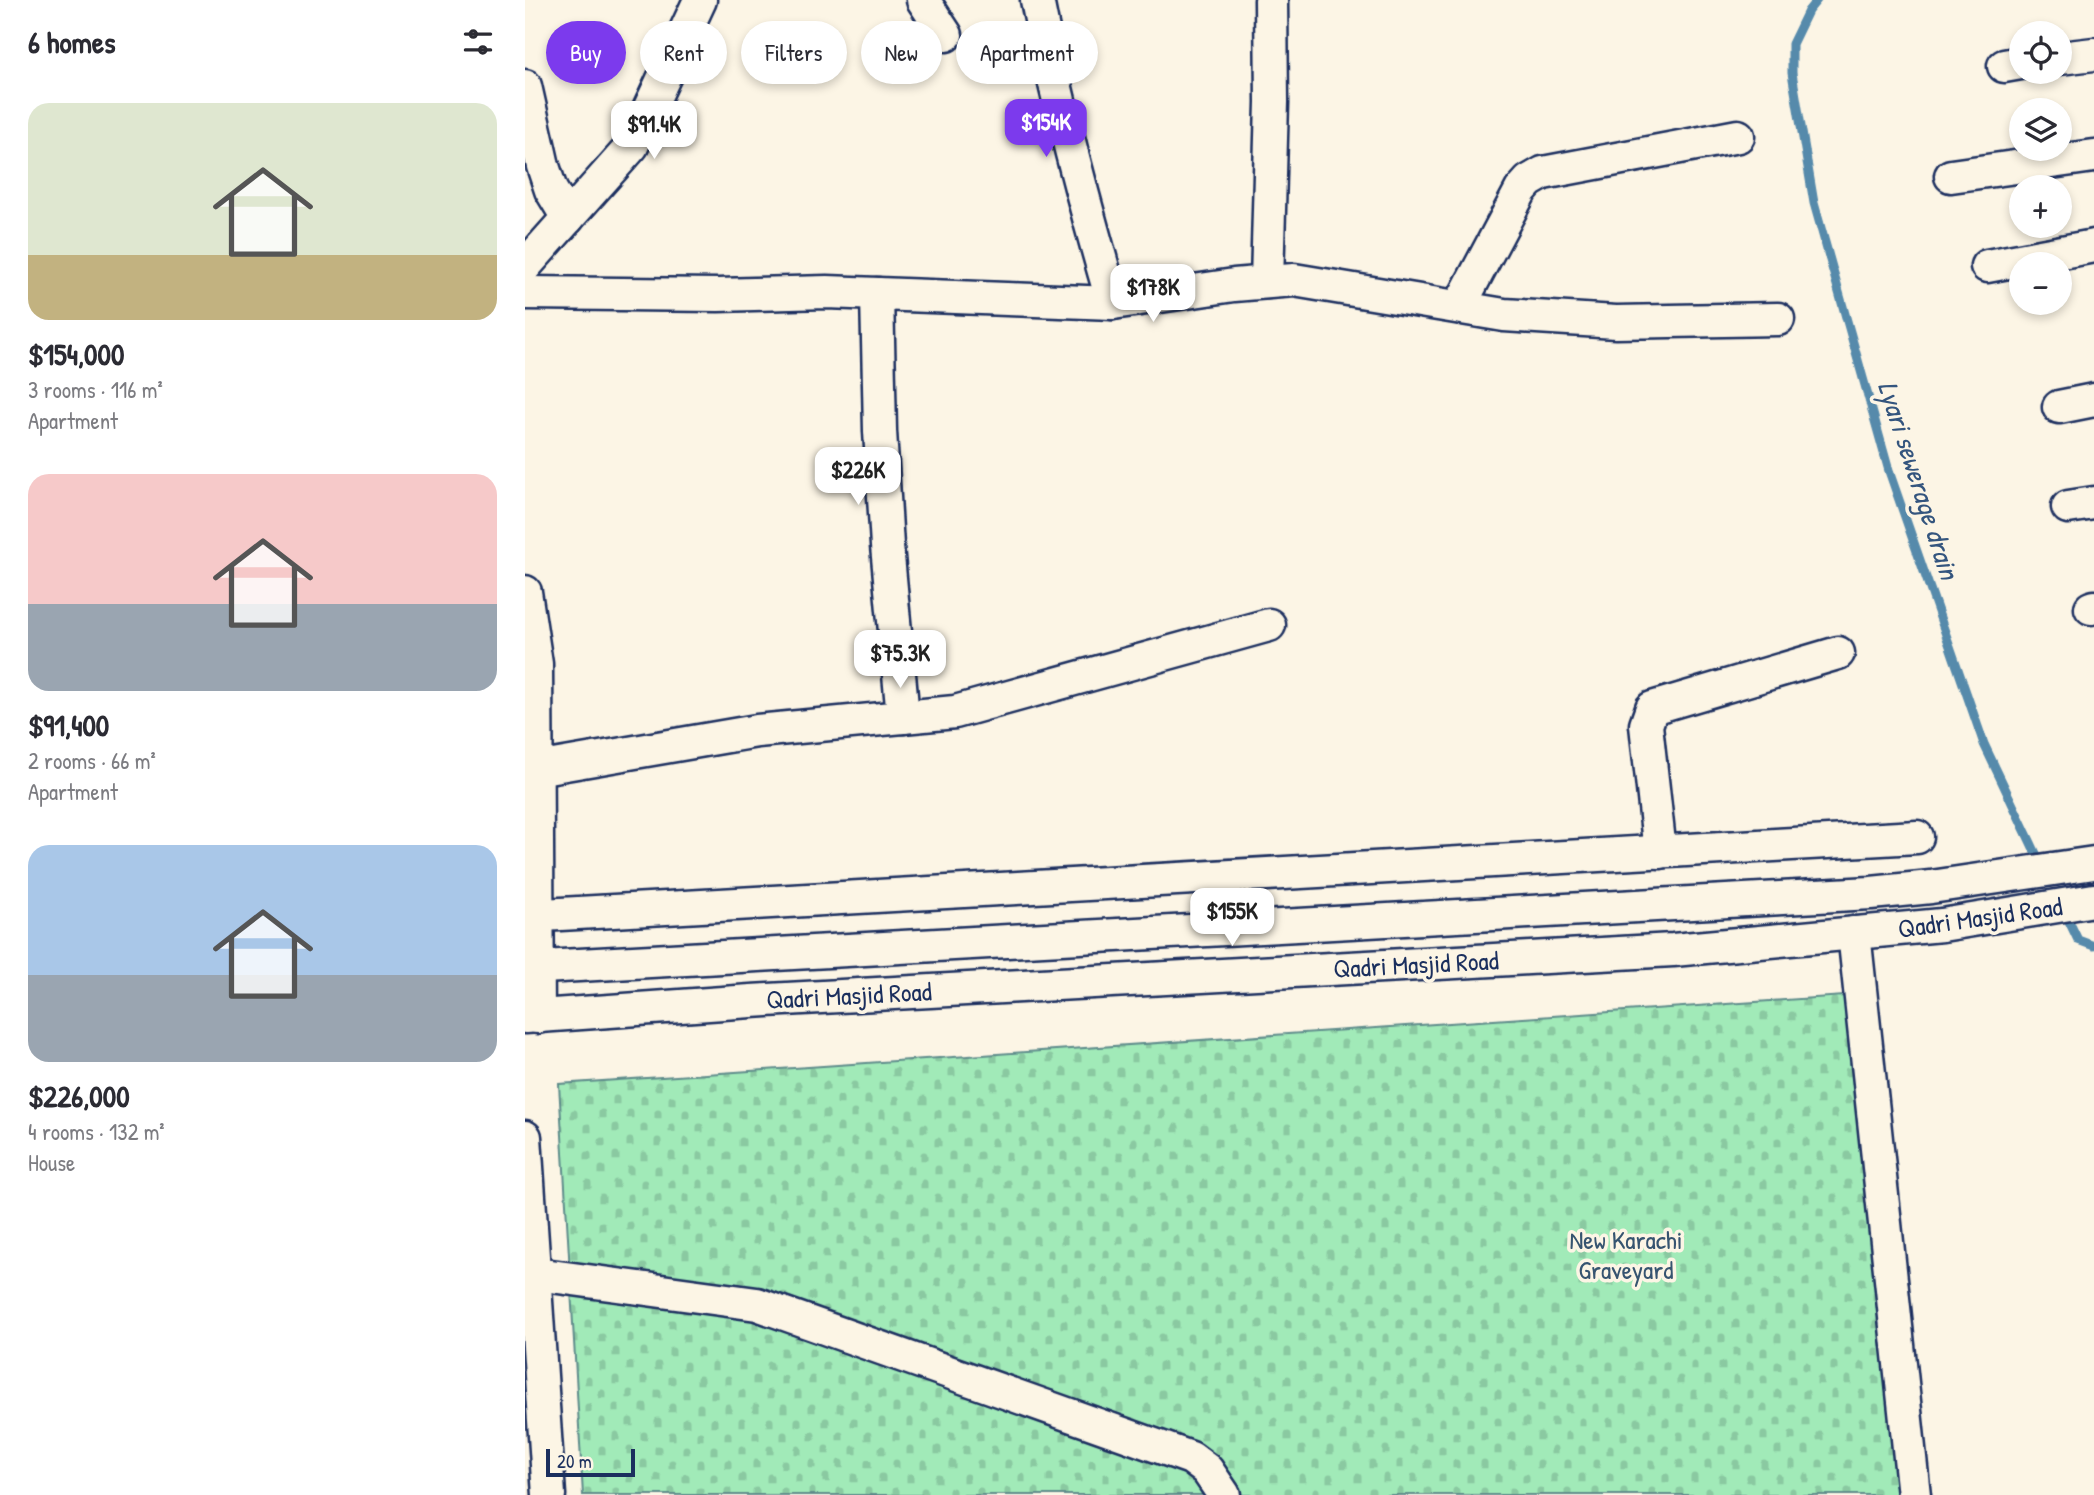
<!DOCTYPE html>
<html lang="en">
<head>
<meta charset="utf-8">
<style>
  body { margin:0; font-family:"Patrick Hand",sans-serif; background:#f7f7f7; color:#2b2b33; height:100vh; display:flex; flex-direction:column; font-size:26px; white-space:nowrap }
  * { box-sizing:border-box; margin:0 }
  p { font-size:23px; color:#7c7c81 }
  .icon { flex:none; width:38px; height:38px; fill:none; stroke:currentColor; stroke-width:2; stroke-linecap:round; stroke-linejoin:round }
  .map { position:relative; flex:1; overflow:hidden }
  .details { display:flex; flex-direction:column; background:#fff; width:525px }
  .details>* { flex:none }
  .top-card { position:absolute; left:21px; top:21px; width:665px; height:63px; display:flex; gap:14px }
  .buttons { position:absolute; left:1484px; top:21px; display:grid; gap:14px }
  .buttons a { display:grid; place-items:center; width:63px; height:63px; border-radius:50%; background:#fff; box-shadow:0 4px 10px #0003; font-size:35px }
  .scale { position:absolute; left:21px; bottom:18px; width:89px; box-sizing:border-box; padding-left:7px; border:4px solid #1b2f5e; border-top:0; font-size:19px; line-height:24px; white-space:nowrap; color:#1b2f5e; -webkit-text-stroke:5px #fcf5e5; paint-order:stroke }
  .price { position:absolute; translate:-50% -60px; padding:0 16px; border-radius:14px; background:#fff; color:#222; font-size:23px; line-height:46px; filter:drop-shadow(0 2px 4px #0008) }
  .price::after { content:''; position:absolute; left:50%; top:42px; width:21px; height:16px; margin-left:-10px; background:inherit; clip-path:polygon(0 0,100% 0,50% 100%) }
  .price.selected { background:#7c3aed; color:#fff }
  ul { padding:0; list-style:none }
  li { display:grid; align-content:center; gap:14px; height:371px; padding:0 28px }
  li span { display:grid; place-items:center; height:217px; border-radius:21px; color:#555 }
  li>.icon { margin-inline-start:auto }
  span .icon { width:126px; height:126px; fill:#fffc; stroke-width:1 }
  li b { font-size:30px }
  h2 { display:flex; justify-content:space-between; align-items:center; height:84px; padding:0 28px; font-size:30px }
  .pill { padding:0 24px; border-radius:32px; background:#fff; box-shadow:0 4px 10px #0003; font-size:24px; line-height:63px }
  .pill.selected { background:#7c3aed; color:#fff }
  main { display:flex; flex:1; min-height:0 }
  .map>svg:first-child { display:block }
</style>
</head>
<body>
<main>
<section class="details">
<h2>6 homes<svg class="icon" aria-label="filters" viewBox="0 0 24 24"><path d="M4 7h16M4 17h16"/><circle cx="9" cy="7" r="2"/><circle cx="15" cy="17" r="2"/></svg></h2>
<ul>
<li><span style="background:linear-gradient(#dfe7d0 70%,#c2b280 0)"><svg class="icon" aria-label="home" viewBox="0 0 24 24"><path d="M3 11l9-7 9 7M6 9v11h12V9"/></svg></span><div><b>$154,000</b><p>3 rooms · 116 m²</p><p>Apartment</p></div></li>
<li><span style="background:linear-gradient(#f6c9c9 60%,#9aa5b1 0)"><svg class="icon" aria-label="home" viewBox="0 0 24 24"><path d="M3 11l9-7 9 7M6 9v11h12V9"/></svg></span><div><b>$91,400</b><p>2 rooms · 66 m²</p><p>Apartment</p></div></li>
<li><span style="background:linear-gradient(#a9c7e8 60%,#9aa5b1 0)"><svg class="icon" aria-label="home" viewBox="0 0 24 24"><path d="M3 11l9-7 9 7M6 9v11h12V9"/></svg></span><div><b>$226,000</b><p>4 rooms · 132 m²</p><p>House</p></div></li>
</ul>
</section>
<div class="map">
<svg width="1569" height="1495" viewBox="0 0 1569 1495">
  <defs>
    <pattern id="cemetery-stones" width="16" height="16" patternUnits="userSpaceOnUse" patternTransform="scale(1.75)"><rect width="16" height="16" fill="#a1eab8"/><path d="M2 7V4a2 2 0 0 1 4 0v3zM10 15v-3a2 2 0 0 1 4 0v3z" fill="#8ac9a1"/></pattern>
  </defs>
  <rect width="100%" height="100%" fill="#fcf5e5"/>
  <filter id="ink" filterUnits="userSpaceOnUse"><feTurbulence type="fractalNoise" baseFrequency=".0143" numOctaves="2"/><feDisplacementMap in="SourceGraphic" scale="14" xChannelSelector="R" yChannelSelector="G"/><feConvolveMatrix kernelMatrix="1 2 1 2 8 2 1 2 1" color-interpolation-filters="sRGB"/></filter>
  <g filter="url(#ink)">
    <path fill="url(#cemetery-stones)" stroke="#5e8c8b" stroke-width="2" d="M1319 996 1377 1495H58L34 1084Z"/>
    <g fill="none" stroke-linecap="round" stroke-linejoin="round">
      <g stroke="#568aab" stroke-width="9">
        <path d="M1292 0 1283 11 1267 44V73L1289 203 1364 471 1459 744 1516 864"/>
        <path d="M1539 911 1553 940 1569 946"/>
      </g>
      <g stroke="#1b2f5e" stroke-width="37">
        <g id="minor">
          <path d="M398 0 421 35"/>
          <path d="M512 0C532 103 559 203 588 303"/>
          <path d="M1535 58 1569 54"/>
          <path d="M1479 66 1496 63"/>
          <path d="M0 86 18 166 26 190 43 218"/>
          <path d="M1426 176 1569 156"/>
          <path d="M0 266 107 146 175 0"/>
          <path d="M1462 266 1569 246"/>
          <path d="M742 282 747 102 746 0"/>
          <path d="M0 293 193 295 302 292 588 303 709 285 769 280 979 315 1091 322 1253 319"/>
          <path d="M352 294 355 431 362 546 378 717"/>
          <path d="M934 307 996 190 1004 181 1018 173 1213 136"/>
          <path d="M1534 407 1569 400"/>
          <path d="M1543 507 1569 503"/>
          <path d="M0 592 11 664 13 1017"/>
          <path d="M1566 608 1569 607"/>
          <path d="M11 769 232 731 430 712 744 625"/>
          <path d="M1135 852 1121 725 1127 708 1313 653"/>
          <path d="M0 916 1392 837"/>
          <path d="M1329 933 1389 1495"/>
          <path d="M0 968 1346 893 1406 887 1569 863"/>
          <path d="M0 1017 226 1001 1148 950 1417 925 1569 900"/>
          <path d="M0 1137 24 1495"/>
          <path d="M11 1274 232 1304 666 1458 682 1470 699 1495"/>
        </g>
      </g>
      <use href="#minor" stroke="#fcf5e5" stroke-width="32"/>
    </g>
  </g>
  <g text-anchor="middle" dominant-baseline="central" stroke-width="7" stroke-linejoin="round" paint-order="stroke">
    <g font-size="26" fill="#1b2f5e" stroke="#fcf5e5">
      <text transform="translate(1455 917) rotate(-8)">Qadri Masjid Road</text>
      <text transform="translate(891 964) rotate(-3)">Qadri Masjid Road</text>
      <text transform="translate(324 995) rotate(-3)">Qadri Masjid Road</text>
    </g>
    <g font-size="26" fill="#365470" stroke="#fcf5e5">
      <text x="1101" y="1239">New Karachi<tspan x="1101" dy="30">Graveyard</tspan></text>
    </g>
    <g font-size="28" font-style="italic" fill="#34557e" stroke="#fcf5e5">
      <text transform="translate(1394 480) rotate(72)">Lyari sewerage drain</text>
    </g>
  </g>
</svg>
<div class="buttons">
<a><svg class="icon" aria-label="locate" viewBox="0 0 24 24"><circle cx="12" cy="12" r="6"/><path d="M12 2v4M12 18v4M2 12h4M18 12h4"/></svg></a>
<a><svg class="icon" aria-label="layers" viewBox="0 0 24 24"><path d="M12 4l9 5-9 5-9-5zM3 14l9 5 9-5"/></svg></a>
<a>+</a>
<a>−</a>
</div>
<div class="scale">20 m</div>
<b class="price selected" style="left:521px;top:159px">$154K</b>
<b class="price" style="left:129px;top:161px">$91.4K</b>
<b class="price" style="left:628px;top:324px">$178K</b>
<b class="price" style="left:333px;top:507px">$226K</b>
<b class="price" style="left:375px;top:690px">$75.3K</b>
<b class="price" style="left:707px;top:948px">$155K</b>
<div class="top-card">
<a class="pill selected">Buy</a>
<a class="pill">Rent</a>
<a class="pill">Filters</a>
<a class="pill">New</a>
<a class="pill">Apartment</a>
</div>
</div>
</main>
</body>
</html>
